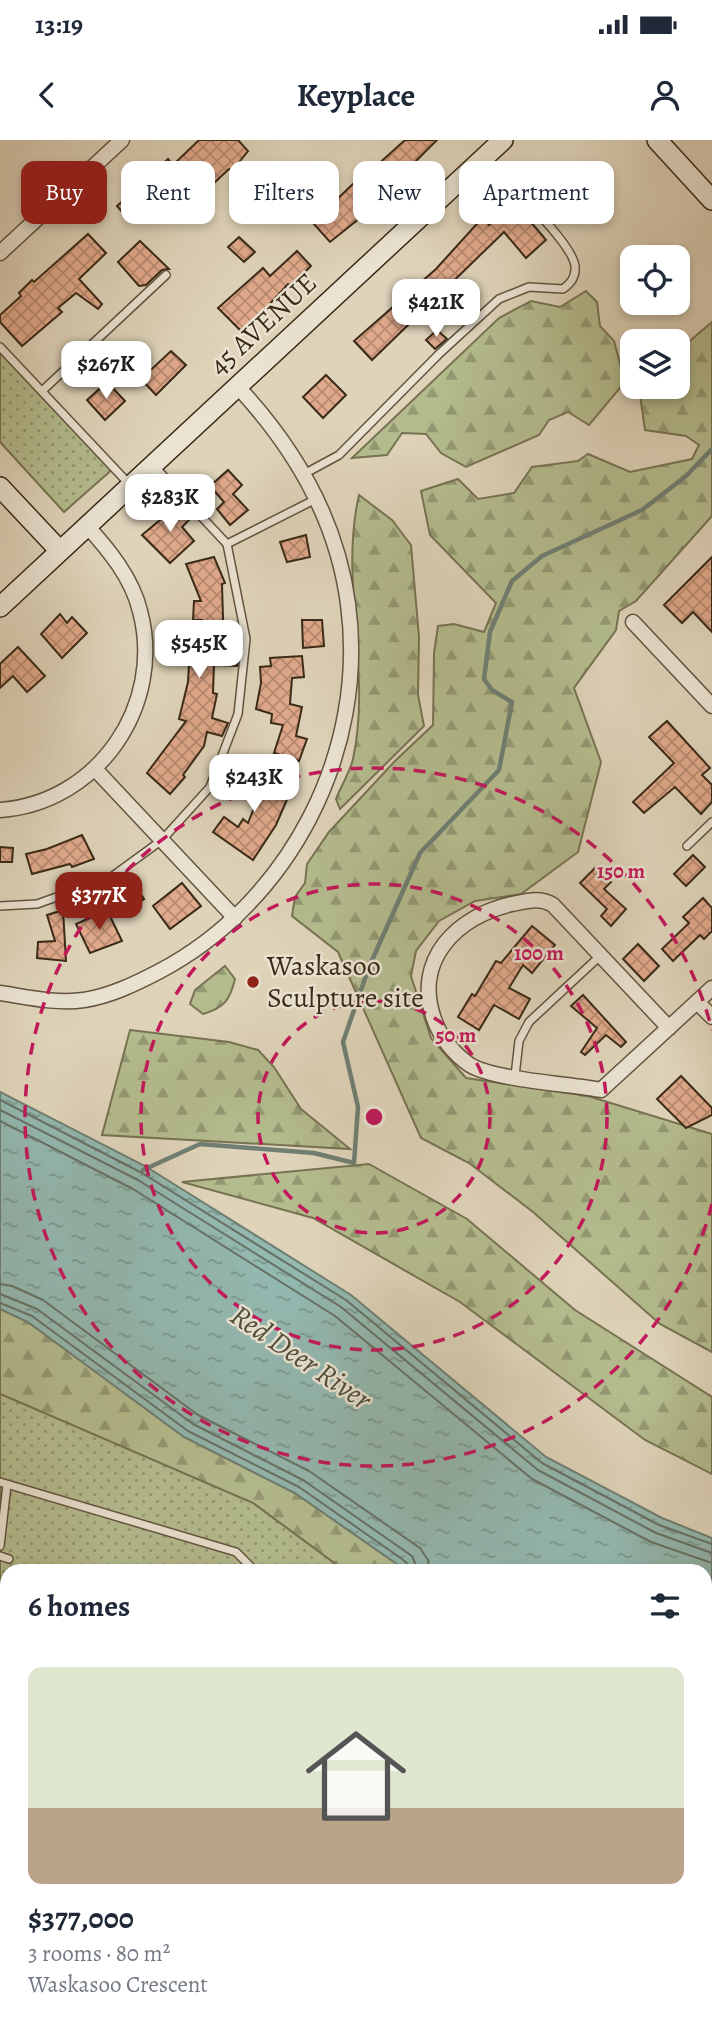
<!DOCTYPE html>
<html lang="en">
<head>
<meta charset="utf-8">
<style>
  body { margin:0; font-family:Alegreya,serif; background:#f2f2f3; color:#1f2937; height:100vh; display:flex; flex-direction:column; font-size:26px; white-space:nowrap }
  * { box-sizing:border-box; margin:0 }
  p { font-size:23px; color:#747a83 }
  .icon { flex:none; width:38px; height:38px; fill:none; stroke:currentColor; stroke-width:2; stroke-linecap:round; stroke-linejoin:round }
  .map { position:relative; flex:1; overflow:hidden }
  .panel { position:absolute; left:0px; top:1424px; width:712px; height:471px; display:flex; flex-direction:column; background:#fff; border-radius:21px 21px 0 0; box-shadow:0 4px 10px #0003 }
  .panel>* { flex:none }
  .guide { position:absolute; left:21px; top:21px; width:670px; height:63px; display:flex; gap:14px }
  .tools { position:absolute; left:620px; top:105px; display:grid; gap:14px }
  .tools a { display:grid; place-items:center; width:70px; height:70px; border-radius:14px; background:#fff; box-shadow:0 4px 10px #0003; font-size:35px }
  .price { position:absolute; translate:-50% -60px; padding:0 16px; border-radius:14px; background:#fff; color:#222; font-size:23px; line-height:46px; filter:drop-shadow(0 2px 4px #0008) }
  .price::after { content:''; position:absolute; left:50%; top:42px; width:21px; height:16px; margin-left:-10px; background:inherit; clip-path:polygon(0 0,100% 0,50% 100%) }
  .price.selected { background:#8f2418; color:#fff }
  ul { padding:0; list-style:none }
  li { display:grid; align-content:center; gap:14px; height:371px; padding:0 28px }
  li span { display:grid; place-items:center; height:217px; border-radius:14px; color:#555 }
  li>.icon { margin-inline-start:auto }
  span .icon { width:126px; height:126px; fill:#fffc; stroke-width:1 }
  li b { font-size:30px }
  h2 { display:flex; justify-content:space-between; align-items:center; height:84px; padding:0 28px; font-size:30px }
  .chip { padding:0 24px; border-radius:14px; background:#fff; box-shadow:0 4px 10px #0003; font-size:24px; line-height:63px }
  .chip.selected { background:#8f2418; color:#fff }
  .status { display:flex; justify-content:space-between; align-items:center; height:49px; padding:0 35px; background:#fff; direction:ltr }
  .status svg { height:19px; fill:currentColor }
  header { display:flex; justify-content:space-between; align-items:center; height:91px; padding:0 28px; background:#fff; font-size:32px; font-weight:600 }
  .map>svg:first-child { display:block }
</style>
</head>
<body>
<div class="status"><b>13:19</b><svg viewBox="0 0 49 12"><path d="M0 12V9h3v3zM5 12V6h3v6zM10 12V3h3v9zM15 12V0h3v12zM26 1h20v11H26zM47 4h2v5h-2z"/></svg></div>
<header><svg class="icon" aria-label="back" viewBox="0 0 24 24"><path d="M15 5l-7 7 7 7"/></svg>Keyplace<svg class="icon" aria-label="person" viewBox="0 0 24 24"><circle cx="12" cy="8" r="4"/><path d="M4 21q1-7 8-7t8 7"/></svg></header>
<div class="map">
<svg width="712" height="1895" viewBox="0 0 712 1895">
  <defs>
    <pattern id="forest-firs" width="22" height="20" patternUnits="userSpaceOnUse" patternTransform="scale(1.75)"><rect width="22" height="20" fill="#b4bc8e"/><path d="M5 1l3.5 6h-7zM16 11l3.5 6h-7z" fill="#939973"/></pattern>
    <pattern id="park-dots" width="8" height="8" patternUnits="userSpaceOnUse" patternTransform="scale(1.75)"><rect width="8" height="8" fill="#b4bc8e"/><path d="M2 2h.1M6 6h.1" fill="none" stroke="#939973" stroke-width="1.8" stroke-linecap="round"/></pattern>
    <pattern id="water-ripples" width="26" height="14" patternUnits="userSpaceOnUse" patternTransform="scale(1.75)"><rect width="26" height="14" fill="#93b8b0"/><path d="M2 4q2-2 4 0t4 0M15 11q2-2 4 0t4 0" fill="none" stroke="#79968e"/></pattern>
    <pattern id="building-cross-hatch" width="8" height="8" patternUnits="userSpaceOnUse" patternTransform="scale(1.75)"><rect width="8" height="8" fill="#e1a98b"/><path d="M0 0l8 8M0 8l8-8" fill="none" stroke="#b78a71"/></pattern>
  </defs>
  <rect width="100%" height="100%" fill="#dfd4ba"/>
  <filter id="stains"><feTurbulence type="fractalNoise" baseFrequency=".00286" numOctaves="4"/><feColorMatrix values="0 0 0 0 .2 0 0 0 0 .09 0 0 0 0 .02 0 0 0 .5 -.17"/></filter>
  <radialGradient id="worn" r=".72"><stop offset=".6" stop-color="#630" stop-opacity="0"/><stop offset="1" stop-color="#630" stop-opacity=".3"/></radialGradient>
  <g fill="url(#forest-firs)" stroke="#777352" stroke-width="2">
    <path d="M586 151 597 162 600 186 614 201 625 242 589 285 568 272 549 280 539 295 466 327 441 313 426 294 402 293 387 315 352 318 499 178 531 161 560 167Z"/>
    <path d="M712 182V376L636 461 619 471 616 490 574 548 601 622 578 712 521 754 475 761 439 781 416 811 411 836 431 898 466 938 588 956 712 994V1212L660 1184 533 1072 469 1023 421 998 338 812 292 776 295 757 305 743 307 724 329 692 395 621 433 585 434 513 438 486 454 484 484 492 496 463 430 395 421 351 458 339 478 359 514 353 532 327 578 321 588 314 630 332 692 319 699 305 686 296 645 290 639 248 677 247V212Z"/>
    <path d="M359 355 392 380 411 405 419 497 418 555 424 586 340 669 336 659C341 646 350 632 353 619 372 532 339 441 359 355Z"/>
    <path d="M225 826 235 839C230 860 224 868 203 874L190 864 195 850Z"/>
    <path d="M130 890 229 902 258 910 274 927 301 969 350 1009 102 995Z"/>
    <path d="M369 1024 467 1079 575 1170 712 1257V1334L645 1300 460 1162 313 1078 182 1042Z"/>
    <path d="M0 1169 28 1182 184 1297 295 1353 407 1431H345L253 1363 0 1254Z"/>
    <path d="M705 1664 712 1670V1760L705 1757Z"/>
  </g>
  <g fill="url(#park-dots)" stroke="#777352" stroke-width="2">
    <path d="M0 203 115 327 64 372 0 302Z"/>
    <path d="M0 1254 253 1363 345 1431 7 1432V1523L0 1522Z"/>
  </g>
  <path fill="url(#water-ripples)" stroke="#6f7f73" stroke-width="2" d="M0 952 145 1026 351 1155 546 1317 662 1378 712 1398V1670L705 1664V1432L407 1431 295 1353 184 1297 28 1182 0 1169Z"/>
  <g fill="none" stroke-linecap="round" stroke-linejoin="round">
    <g stroke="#667164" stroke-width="2">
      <path d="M0 960 142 1033 346 1160 542 1323 659 1385 712 1404"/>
      <path d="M0 970 138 1040 341 1167 538 1330 656 1393 712 1413"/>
      <path d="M0 981 133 1049 335 1176 532 1339 651 1402 712 1423"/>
      <path d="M0 1144 12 1146 43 1160 198 1275 309 1331 420 1408 428 1420 430 1432"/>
      <path d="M0 1154 37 1169 193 1284 303 1340 412 1416 419 1432"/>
      <path d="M0 1163 32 1176 188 1291 299 1347 402 1419 409 1425 410 1432"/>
    </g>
    <path stroke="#6f7f73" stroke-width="4.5" d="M143 1030 200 1004 314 1013 354 1023 358 967 343 902 369 827 420 713 499 630 512 562 492 550 484 539 490 492 512 441 542 416 642 370 686 336 712 309"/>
  </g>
  <g fill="url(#building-cross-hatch)" stroke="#3a2a17" stroke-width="2">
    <path d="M199 0H238L248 11 232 31 229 29 214 43 196 22 159 59 155 56 130 81 117 66 168 19 173 25Z"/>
    <path d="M405 0H437L415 22 419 25 394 48 375 27Z"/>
    <path d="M355 42 375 66 330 102 305 74 322 58 330 66Z"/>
    <path d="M514 62 546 100 526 118 504 92 372 220 354 201 436 129 483 77 489 85Z"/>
    <path d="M88 94 106 113 79 139 102 164 98 169 76 153 58 168 62 172 22 206 0 182V175L21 156 19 153 32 140 34 142Z"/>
    <path d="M239 97 255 112 244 122 228 107Z"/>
    <path d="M140 101 169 129 162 130 146 145 139 146 118 122Z"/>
    <path d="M297 111 311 126 291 146 288 144 243 193 218 168 263 128 270 136Z"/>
    <path d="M437 190 447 199 435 209 426 200Z"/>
    <path d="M171 211 186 225 156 255 141 239Z"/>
    <path d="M326 235 346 255 323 278 303 257Z"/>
    <path d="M107 242 125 261 105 280 87 260Z"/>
    <path d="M228 330 242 345 233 354 248 370 230 385 217 369 224 362 210 346Z"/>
    <path d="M178 365 191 378 182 387 194 401 170 423 142 395Z"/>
    <path d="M306 395 310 417 287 422 280 402Z"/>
    <path d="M214 417 225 443 222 444 224 510 239 511 237 526 214 525 213 553 217 554 212 578 228 583 222 596 207 592 204 606 183 635 185 637 170 654 147 633 186 581 179 579 188 542 190 507 203 508 202 480H193L194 461H201L186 424Z"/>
    <path d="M712 417V492L693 472 682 483 664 465Z"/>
    <path d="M60 474 67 483 72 477 87 493 62 518 41 494Z"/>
    <path d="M302 480H322L324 506 303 508Z"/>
    <path d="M18 507 45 536 27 552 13 536 0 548V524Z"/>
    <path d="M302 516 304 537 292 538 290 564 302 567 296 596 307 599 299 621 274 613 283 585 271 583 272 574 256 569 261 543 260 527 271 526 270 518Z"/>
    <path d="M667 581 710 628 702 635 712 645V662L701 674 675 647 644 673 633 662 674 623 649 597Z"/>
    <path d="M243 623 266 634 262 645 289 655 276 685 253 720 213 692 224 677 238 687 243 679 248 683 258 658 232 646Z"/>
    <path d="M82 695 94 719 72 727 70 724 32 734 26 714 47 709Z"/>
    <path d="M0 707 13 708 12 722H0Z"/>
    <path d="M693 715 705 727 686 746 674 734Z"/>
    <path d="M596 727 611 742 604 749 626 769 611 786 601 776 607 769 580 743Z"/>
    <path d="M132 741 144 759 128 770 116 752Z"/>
    <path d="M182 743 201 766 170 789 153 766Z"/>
    <path d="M703 758 712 768V791L704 799 700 795 673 821 662 809 689 783 683 777Z"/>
    <path d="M63 770 66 821 37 818 38 802 55 801 47 775Z"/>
    <path d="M107 770 122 801 90 813 76 784Z"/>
    <path d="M532 786 555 805 532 833 523 825 509 848 530 859 519 879 494 865 479 890 458 877 472 854 475 856 496 821 501 823Z"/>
    <path d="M638 804 659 826 644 841 623 819Z"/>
    <path d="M583 855 626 902 621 907 606 895 585 915 581 912 597 888 571 866Z"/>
    <path d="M681 936 712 968V975L686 988 657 959Z"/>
  </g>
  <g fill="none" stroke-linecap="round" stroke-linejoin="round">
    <g stroke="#635440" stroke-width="10">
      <g id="lane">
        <path d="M0 207 130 345"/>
        <path d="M42 251 166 135"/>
        <path d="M304 334 339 315 439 214 499 159 529 147 563 149C571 143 576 137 575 126 572 101 503 39 484 18"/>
        <path d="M227 404 316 359"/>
        <path d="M687 706 712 682"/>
        <path d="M0 766 37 764 110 738 162 700 210 647 238 574 246 499 227 404 154 326"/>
        <path d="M515 936 519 901 529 882 601 815"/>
        <path d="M0 1342 236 1412 256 1432"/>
        <path d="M0 1406 7 1345"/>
        <path d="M0 1416 9 1419"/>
      </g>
    </g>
    <g stroke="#635440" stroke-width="17">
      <g id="street">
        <path d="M0 113 122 0"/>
        <path d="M633 482 712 566"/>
        <path d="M96 630 235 778"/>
        <path d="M0 670C98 663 165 565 140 471 132 438 109 410 87 386"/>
        <path d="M0 853C27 857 56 864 84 860 110 856 135 844 158 832 290 763 368 611 348 464 337 379 295 308 237 246"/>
        <path d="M697 862 712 877"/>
        <path d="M669 888 553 765C540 757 527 761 512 764 457 776 413 820 434 879 440 897 454 914 470 925 495 940 570 944 601 950L712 848"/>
      </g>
    </g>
    <g stroke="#3a2a17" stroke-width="22">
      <g id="secondary">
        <path d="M657 0 712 60"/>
        <path d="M0 347 60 411"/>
        <path d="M0 467 503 0"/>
        <path d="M0 1561 7 1563"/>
        <path d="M622 1888 625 1895"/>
        <path d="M651 1888 654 1895"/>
      </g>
    </g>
    <g stroke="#3a2a17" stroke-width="24">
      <path id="primary" d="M691 1888 712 1895"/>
    </g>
    <use href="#lane" stroke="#eae3d2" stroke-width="7"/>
    <use href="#street" stroke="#eae3d2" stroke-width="14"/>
    <use href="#secondary" stroke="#eae3d2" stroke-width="19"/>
    <use href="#primary" stroke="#e0ba7d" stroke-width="21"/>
  </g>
  <g fill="none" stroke="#c2185b" stroke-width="3.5" stroke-dasharray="12 9">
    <circle cx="374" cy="977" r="116"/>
    <circle cx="374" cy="977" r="233"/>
    <path d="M712 1064A349 349 0 1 1 712 890"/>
  </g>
  <circle fill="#8f2418" stroke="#eae3d2" stroke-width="2.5" cx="253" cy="842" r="7"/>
  <g text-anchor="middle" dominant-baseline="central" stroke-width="5" stroke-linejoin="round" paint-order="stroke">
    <g font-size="28" fill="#3a2a17" stroke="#eae3d2">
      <text transform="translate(263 184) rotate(-43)">45 AVENUE</text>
    </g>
    <g font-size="28" fill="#3a2a17" stroke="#eae3d2" text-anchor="start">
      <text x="267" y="826">Waskasoo<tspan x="267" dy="32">Sculpture site</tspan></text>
    </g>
    <g font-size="30" font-style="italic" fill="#504e3d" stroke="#eae3d2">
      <text transform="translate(301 1217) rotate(34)">Red Deer River</text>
    </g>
  </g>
  <circle cx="374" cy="977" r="10" fill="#c2185b" stroke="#eae3d2" stroke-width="3.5"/>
  <g font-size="21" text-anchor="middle" font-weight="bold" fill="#c2185b" stroke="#eae3d2" stroke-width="5" stroke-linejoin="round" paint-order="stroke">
    <text x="621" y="738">150 m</text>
    <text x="539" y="820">100 m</text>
    <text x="456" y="902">50 m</text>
  </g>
  <rect width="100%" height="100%" filter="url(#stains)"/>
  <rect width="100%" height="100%" fill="url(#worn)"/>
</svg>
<div class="tools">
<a><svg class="icon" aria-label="locate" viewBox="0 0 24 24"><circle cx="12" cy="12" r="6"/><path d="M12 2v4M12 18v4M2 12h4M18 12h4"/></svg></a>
<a><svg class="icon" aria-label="layers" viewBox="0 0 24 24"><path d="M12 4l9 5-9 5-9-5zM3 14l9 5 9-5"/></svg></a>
</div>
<b class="price" style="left:436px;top:199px">$421K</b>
<b class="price" style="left:106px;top:261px">$267K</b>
<b class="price" style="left:170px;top:394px">$283K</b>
<b class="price" style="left:199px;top:540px">$545K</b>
<b class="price" style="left:254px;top:674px">$243K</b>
<b class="price selected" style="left:99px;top:792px">$377K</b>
<div class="guide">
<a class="chip selected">Buy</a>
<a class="chip">Rent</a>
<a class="chip">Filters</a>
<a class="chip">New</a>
<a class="chip">Apartment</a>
</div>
<section class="panel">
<h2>6 homes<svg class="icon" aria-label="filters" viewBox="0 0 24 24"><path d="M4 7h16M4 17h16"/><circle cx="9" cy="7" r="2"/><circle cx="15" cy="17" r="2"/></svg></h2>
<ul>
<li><span style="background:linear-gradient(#dfe7d0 65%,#b9a48a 0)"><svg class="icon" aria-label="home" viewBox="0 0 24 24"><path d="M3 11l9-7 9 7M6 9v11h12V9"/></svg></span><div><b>$377,000</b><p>3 rooms · 80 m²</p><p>Waskasoo Crescent</p></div></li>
</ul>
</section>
</div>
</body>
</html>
